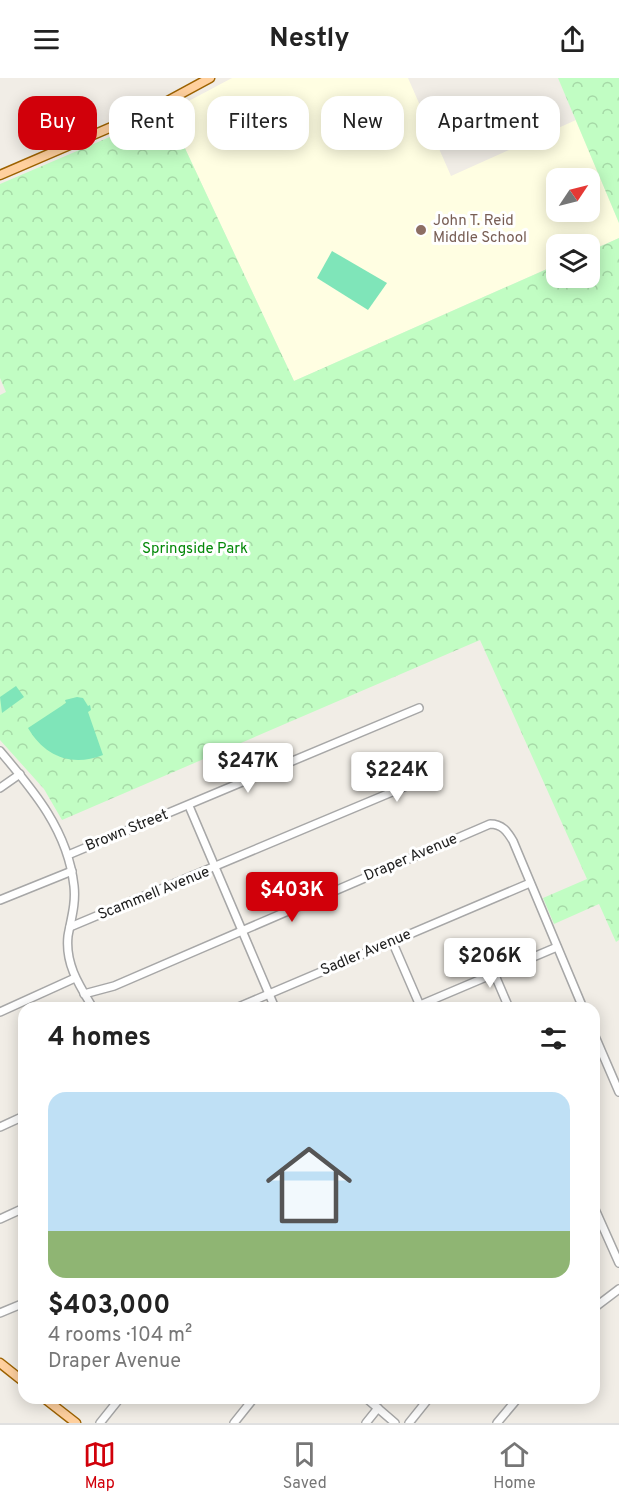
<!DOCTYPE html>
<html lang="en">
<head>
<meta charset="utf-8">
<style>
  body { margin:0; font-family:Overpass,sans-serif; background:#f2f2f2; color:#222; height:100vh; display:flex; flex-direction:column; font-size:22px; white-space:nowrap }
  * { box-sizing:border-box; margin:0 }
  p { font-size:20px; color:#767676 }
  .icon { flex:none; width:33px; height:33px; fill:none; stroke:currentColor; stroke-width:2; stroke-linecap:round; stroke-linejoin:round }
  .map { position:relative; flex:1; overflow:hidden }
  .sheet { position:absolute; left:18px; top:924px; width:582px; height:402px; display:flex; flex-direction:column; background:#fff; border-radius:18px; box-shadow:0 3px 15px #0003 }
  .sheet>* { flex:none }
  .banner { position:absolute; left:18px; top:18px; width:584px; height:54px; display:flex; gap:12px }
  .needle { width:39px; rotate:55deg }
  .fabs { position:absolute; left:546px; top:90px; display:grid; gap:12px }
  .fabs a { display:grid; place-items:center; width:54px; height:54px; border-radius:12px; background:#fff; box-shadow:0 3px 15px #0003; font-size:30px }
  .price { position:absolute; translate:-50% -51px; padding:0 14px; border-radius:6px; background:#fff; color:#222; font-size:20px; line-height:39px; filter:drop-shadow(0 2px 3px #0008) }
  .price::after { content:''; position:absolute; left:50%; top:36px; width:18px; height:14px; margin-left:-9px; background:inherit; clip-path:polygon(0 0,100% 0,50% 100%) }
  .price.selected { background:#d1000a; color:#fff }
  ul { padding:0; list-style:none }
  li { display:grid; align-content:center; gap:12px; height:318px; padding:0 30px }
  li+li { border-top:2px solid #e0e0e0 }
  li span { display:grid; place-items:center; height:186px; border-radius:18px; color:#555 }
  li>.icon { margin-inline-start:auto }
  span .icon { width:108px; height:108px; fill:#fffc; stroke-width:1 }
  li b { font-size:26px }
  h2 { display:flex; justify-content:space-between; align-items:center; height:72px; padding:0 30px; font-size:26px }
  .chip { padding:0 21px; border-radius:18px; background:#fff; box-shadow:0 3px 15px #0003; font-size:21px; line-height:54px }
  .chip.selected { background:#d1000a; color:#fff }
  header { display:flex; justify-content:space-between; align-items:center; height:78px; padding:0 30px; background:#fff; font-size:27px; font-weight:700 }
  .dock { display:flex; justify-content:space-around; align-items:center; height:84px; border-top:2px solid #e0e0e0; background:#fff; font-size:16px; color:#767676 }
  .dock a { display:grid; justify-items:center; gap:3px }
  .dock .selected { color:#d1000a }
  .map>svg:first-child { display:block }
</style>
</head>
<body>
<header><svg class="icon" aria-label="menu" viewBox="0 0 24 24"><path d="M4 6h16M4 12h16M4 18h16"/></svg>Nestly<svg class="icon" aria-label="share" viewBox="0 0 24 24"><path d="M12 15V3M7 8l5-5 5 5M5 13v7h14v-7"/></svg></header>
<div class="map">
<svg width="619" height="1345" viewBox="0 0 619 1345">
  <defs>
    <pattern id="park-crowns" width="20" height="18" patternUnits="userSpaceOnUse" patternTransform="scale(1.5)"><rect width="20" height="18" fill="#c1fdc3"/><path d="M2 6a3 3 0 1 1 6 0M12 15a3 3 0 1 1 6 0" fill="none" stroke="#a6d9a7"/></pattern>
  </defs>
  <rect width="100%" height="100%" fill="#f1ede6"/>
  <path fill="#fffee2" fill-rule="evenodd" d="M232 0H408L451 98 576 42 619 145V160L590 173V166H556V187L294 303 168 34ZM556 100H590V134H556Z"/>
  <g fill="url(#park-crowns)">
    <path d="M558 0H619V145Z"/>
    <path d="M168 34 294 303 556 187V200H590V173L619 160V862L616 864 599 826 554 846 543 820 587 801 480 562 62 742 44 711 0 662V317L6 314 0 300V106Z"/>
  </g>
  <g fill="#7fe5b9">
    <path d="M332 173 387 205 368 232 317 200Z"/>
    <path d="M16 608 24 619 2 635 0 619Z"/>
    <path d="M77 619 83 620 88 628 90 627 91 632 88 634 103 677C72 689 45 679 28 650L66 625 65 622Z"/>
  </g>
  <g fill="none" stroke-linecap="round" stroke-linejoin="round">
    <g stroke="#a7a7a7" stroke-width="10">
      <g id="minor">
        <path d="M0 673C34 713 68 753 74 808 76 826 71 841 68 858 65 886 79 907 93 930"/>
        <path d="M0 710 20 696"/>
        <path d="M189 728 275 930"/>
        <path d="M68 777 419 630"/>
        <path d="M0 822 72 793"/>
        <path d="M70 849 416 704"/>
        <path d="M392 863 421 930"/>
        <path d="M494 895 509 930"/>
        <path d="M84 916 114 908 490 746C502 746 507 753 513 763L583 930"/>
        <path d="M236 930 530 805"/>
        <path d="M413 930 557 869"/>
        <path d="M0 934 75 900"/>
        <path d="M594 956 619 1014"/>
        <path d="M0 1049 24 1038"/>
        <path d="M594 1129 619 1185"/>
        <path d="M0 1141 24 1130"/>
        <path d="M594 1230 619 1211"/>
        <path d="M0 1235 24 1225"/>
        <path d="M366 1320 395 1345"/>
        <path d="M100 1345 120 1320"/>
        <path d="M234 1345 254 1320"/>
        <path d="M366 1345 378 1330"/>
        <path d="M409 1345 429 1320"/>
        <path d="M497 1345 518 1320"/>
      </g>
    </g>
    <g stroke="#9d6200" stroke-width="11">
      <g id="major">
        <path d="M0 97 151 32 210 0"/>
        <path d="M0 1285 24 1304"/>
        <path d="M44 1320 76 1345"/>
      </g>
    </g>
    <use href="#minor" stroke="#fff" stroke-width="7"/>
    <use href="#major" stroke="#ffd09e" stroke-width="8"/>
  </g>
  <circle fill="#8d6e63" stroke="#fff" stroke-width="2" cx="421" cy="152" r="6"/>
  <g text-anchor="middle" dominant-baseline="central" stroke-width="6" stroke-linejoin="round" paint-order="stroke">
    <g font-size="15" fill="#785e54" stroke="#fff" text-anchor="start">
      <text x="433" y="143">John T. Reid<tspan x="433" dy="17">Middle School</tspan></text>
    </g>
    <g font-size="15" fill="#048909" stroke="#fff">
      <text x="195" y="471">Springside Park</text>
    </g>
    <g font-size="15" fill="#202020" stroke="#fff">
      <text transform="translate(127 753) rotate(-22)">Brown Street</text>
      <text transform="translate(411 780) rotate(-23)">Draper Avenue</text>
      <text transform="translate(154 816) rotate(-22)">Scammell Avenue</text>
      <text transform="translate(366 875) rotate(-23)">Sadler Avenue</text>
    </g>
  </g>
</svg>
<div class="fabs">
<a><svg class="needle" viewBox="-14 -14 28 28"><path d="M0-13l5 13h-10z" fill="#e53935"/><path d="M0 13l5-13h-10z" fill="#767676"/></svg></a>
<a><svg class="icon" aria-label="layers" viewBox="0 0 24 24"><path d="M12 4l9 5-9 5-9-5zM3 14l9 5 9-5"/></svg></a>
</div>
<b class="price" style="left:248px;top:716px">$247K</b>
<b class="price" style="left:397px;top:725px">$224K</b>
<b class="price selected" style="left:292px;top:845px">$403K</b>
<b class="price" style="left:490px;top:911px">$206K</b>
<div class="banner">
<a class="chip selected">Buy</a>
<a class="chip">Rent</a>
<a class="chip">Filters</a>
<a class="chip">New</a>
<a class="chip">Apartment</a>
</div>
<section class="sheet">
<h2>4 homes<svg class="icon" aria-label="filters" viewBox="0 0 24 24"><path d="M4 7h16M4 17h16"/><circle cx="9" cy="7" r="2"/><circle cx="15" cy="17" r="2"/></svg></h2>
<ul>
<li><span style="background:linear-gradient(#bfe0f5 75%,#8fb573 0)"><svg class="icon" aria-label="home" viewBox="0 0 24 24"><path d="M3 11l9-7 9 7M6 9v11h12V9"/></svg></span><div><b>$403,000</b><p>4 rooms · 104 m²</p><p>Draper Avenue</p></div></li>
</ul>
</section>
</div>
<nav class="dock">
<a class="selected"><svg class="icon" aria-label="map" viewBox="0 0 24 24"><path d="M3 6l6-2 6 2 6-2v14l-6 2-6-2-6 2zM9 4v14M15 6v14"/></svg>Map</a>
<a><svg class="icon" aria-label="saved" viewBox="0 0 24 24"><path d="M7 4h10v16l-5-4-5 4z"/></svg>Saved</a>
<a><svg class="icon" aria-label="home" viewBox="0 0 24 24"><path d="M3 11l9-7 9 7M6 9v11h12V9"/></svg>Home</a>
</nav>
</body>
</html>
